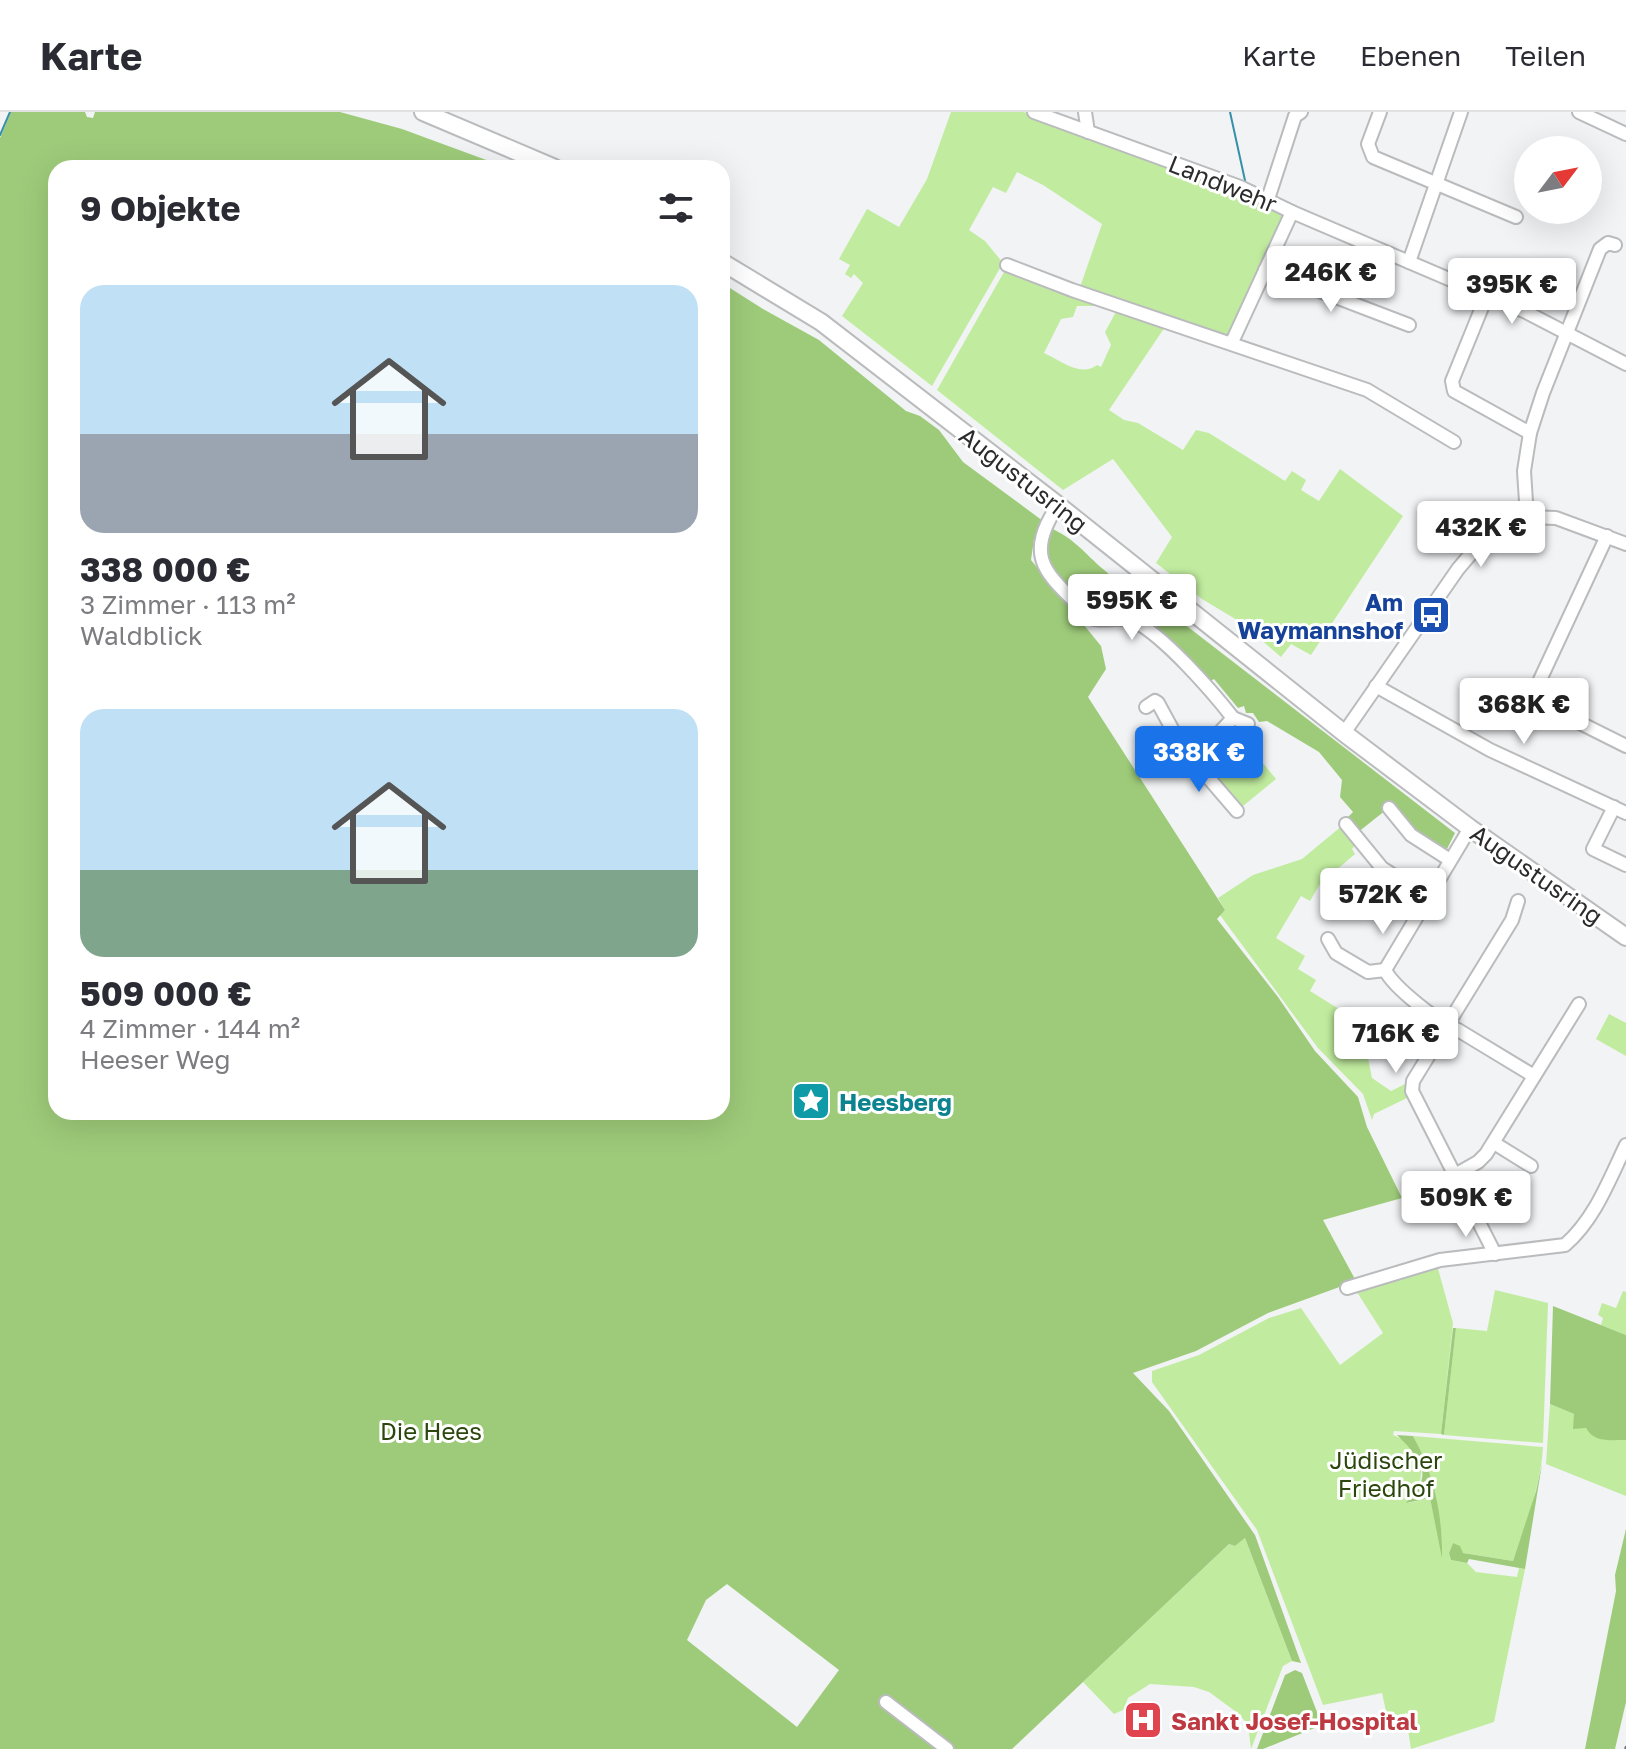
<!DOCTYPE html>
<html lang="de">
<head>
<meta charset="utf-8">
<style>
  body { margin:0; font-family:"Golos Text",sans-serif; background:#f7f7f7; color:#2b2b33; height:100vh; display:flex; flex-direction:column; font-size:30px; white-space:nowrap }
  * { box-sizing:border-box; margin:0 }
  p { font-size:26px; color:#7c7c81 }
  .icon { flex:none; width:44px; height:44px; fill:none; stroke:currentColor; stroke-width:2; stroke-linecap:round; stroke-linejoin:round }
  .map { position:relative; flex:1; overflow:hidden }
  .side { position:absolute; left:48px; top:48px; width:682px; height:960px; display:flex; flex-direction:column; background:#fff; border-radius:24px; box-shadow:0 8px 32px #0002 }
  .side>* { flex:none }
  .needle { width:52px; rotate:58deg }
  .buttons { position:absolute; left:1514px; top:24px; display:grid; gap:16px }
  .buttons a { display:grid; place-items:center; width:88px; height:88px; border-radius:50%; background:#fff; box-shadow:0 8px 32px #0002; font-size:40px }
  .price { position:absolute; translate:-50% -68px; padding:0 18px; border-radius:8px; background:#fff; color:#222; font-size:26px; line-height:52px; filter:drop-shadow(0 2px 4px #0008) }
  .price::after { content:''; position:absolute; left:50%; top:48px; width:24px; height:18px; margin-left:-12px; background:inherit; clip-path:polygon(0 0,100% 0,50% 100%) }
  .price.selected { background:#1a73e8; color:#fff }
  ul { padding:0; list-style:none }
  li { display:grid; align-content:center; gap:16px; height:424px; padding:0 32px }
  li span { display:grid; place-items:center; height:248px; border-radius:24px; color:#555 }
  li>.icon { margin-inline-start:auto }
  span .icon { width:144px; height:144px; fill:#fffc; stroke-width:1 }
  li b { font-size:34px }
  h2 { display:flex; justify-content:space-between; align-items:center; height:96px; padding:0 32px; font-size:34px }
  header { display:flex; align-items:center; gap:48px; box-sizing:border-box; height:112px; padding:0 40px; background:#fff; border-bottom:2px solid #e1e1e2 }
  header strong { font-size:38px }
  nav { display:flex; gap:44px; margin-inline-start:auto; font-size:28px }
  .map>svg:first-child { display:block }
</style>
</head>
<body>
<header>
<strong>Karte</strong>
<nav><a>Karte</a><a>Ebenen</a><a>Teilen</a></nav>
</header>
<div class="map">
<svg width="1626" height="1637" viewBox="0 0 1626 1637">
  <rect width="100%" height="100%" fill="#f1f3f5"/>
  <g fill="#c1ec9f">
    <path d="M951 0H1024L1283 99 1285 105 1229 226 1079 178 1102 112 1043 73 1017 60 1006 81 993 75 969 118 985 129 1003 151 932 274 842 204 863 171 854 162 851 166 845 162 850 153 839 147 867 97 899 115 927 67Z"/>
    <path d="M1011 158 1098 189 1101 194H1077L1073 205 1061 207 1044 241C1060 248 1081 266 1097 253L1101 255 1111 233 1105 220 1118 196 1167 212 1109 298 1124 308 1138 311 1183 338 1196 318 1209 321 1285 369 1292 359 1306 368 1301 378 1319 389 1340 357 1403 404 1311 543 1291 532 1281 545 1242 511 1202 487 1156 451 1172 425 1113 347 1063 378 937 278 1004 160Z"/>
    <path d="M1235 613 1242 621 1250 625 1253 639 1276 667 1243 694 1238 689 1233 690 1204 654 1203 642Z"/>
    <path d="M1343 713 1356 732 1352 737 1355 742 1320 772 1310 789 1301 784 1276 826 1305 844 1298 857 1316 868 1310 879 1376 920 1366 936 1372 966 1391 979 1405 972 1411 984 1374 1002 1372 1008 1363 982 1318 936 1220 803 1225 798 1218 786 1253 763 1302 747Z"/>
    <path d="M1609 902 1626 911V944L1596 927Z"/>
    <path d="M1437 1153 1453 1211 1441 1322 1394 1319 1393 1323C1426 1335 1429 1366 1408 1391L1430 1386 1442 1441C1443 1407 1430 1354 1413 1324L1543 1335C1541 1374 1525 1412 1513 1449L1463 1441 1453 1431 1449 1441 1451 1448 1467 1451 1476 1460 1517 1465 1519 1456 1525 1457 1494 1610 1411 1637 1407 1611 1409 1602 1405 1601 1402 1611 1389 1613 1382 1581 1323 1593 1257 1418 1152 1270V1259L1199 1243 1269 1206 1301 1196 1340 1253 1383 1221 1355 1177Z"/>
    <path d="M1495 1178 1548 1191 1543 1331 1444 1323 1456 1216 1487 1219Z"/>
    <path d="M1623 1179 1626 1180V1223L1601 1213 1603 1206 1598 1203 1602 1191 1616 1196Z"/>
    <path d="M1550 1292 1574 1302 1586 1316 1611 1328H1626V1384L1546 1352Z"/>
    <path d="M1245 1426 1292 1549 1283 1554 1251 1637 1248 1613 1239 1602 1209 1580 1194 1575 1150 1572 1128 1586 1123 1598 1114 1602 1083 1570 1229 1432 1235 1434Z"/>
  </g>
  <g fill="#9ecb7a" fill-rule="evenodd">
    <path d="M11 0H85L87 5 93 6 95 0H340L402 17 508 56H56V1000H722V171L763 197 819 228 906 299 920 304 939 318 963 350 1043 409 1034 427 1031 448 1101 534 1106 557 1088 585 1225 798 1217 807 1278 885 1315 939 1358 985 1367 1015 1402 1086 1323 1108 1356 1169 1268 1201 1196 1239 1133 1261 1169 1299 1255 1423 1301 1551 1292 1549 1245 1426 1235 1434 1229 1432 1012 1637H0V26ZM727 1472 839 1558 797 1615 687 1528 706 1488Z"/>
    <path d="M1053 417C1078 430 1083 440 1103 457 1118 471 1136 478 1153 488L1455 721 1447 737 1441 738 1418 725 1391 694 1357 721 1346 707 1353 700 1340 685 1342 668 1319 640 1267 609 1259 610 1253 601H1246L1244 594 1238 596 1214 567 1209 570 1140 507 1094 503 1087 497C1070 476 1032 446 1053 417Z"/>
    <path d="M1553 1194 1626 1223V1328C1611 1328 1594 1331 1586 1316L1573 1317 1574 1302 1550 1292Z"/>
    <path d="M1453 1216H1456L1444 1323 1441 1322Z"/>
    <path d="M1397 1323 1413 1324C1434 1361 1443 1405 1442 1446L1430 1386 1406 1391C1436 1362 1420 1346 1397 1323Z"/>
    <path d="M1542 1352 1525 1457 1469 1447 1467 1451 1451 1448 1449 1441 1453 1431 1460 1434 1463 1441 1513 1449 1536 1379Z"/>
    <path d="M1626 1417V1590L1615 1637H1585L1616 1479 1615 1463Z"/>
    <path d="M1295 1558 1302 1561 1322 1613 1263 1637H1257L1285 1563Z"/>
  </g>
  <g fill="none" stroke-linecap="round" stroke-linejoin="round">
    <g stroke="#388fa9" stroke-width="2">
      <path d="M1230 0 1246 73"/>
      <path d="M0 23 10 0"/>
    </g>
    <g stroke="#babbbd" stroke-width="16">
      <g id="minor">
        <path d="M1034 0 1240 75 1292 100 1526 200 1626 252"/>
        <path d="M1085 0 1088 20"/>
        <path d="M1380 0 1368 32 1373 45 1516 105"/>
        <path d="M1579 0 1626 22"/>
        <path d="M1268 87 1295 4 1301 0"/>
        <path d="M1409 150 1461 0"/>
        <path d="M1007 153 1072 178 1367 278 1454 330"/>
        <path d="M1265 158 1409 213"/>
        <path d="M1487 183 1452 269 1454 279 1530 321"/>
        <path d="M1232 230 1292 100"/>
        <path d="M1058 393C1020 450 1051 464 1091 506 1104 511 1120 503 1134 509 1164 524 1212 579 1233 606L1197 645 1186 642 1183 637 1158 591 1155 589 1146 595"/>
        <path d="M1527 405 1524 359 1530 321 1543 281 1600 137 1608 131 1615 133"/>
        <path d="M1607 424 1539 570 1537 582 1550 596 1626 634"/>
        <path d="M1376 574 1490 638 1626 701"/>
        <path d="M1233 606 1248 612"/>
        <path d="M1344 621 1458 457 1486 424 1502 412 1527 405 1556 406 1626 432"/>
        <path d="M1176 657 1197 645 1200 656 1237 699"/>
        <path d="M1614 695 1593 737 1626 753"/>
        <path d="M1389 696 1411 723 1450 748"/>
        <path d="M1346 712 1382 756 1427 785"/>
        <path d="M1470 716 1385 858C1394 876 1439 911 1458 918L1534 964"/>
        <path d="M1328 827 1336 841 1368 860 1385 858"/>
        <path d="M1494 1031 1531 1054"/>
        <path d="M1455 1063 1478 1050 1486 1042 1579 892"/>
        <path d="M1495 1142 1412 979 1413 969 1512 808 1518 789"/>
        <path d="M1347 1176 1440 1148 1565 1133C1595 1107 1609 1068 1626 1033"/>
        <path d="M886 1590 947 1637"/>
      </g>
    </g>
    <g stroke="#babbbd" stroke-width="20">
      <g id="major">
        <path d="M423 0 555 56"/>
        <path d="M722 150 821 210 1058 393 1344 621 1470 716 1626 825"/>
      </g>
    </g>
    <use href="#minor" stroke="#fff" stroke-width="12"/>
    <use href="#major" stroke="#fff" stroke-width="16"/>
    <path stroke="#757677" stroke-width="2" stroke-dasharray="16 8" stroke-linecap="butt" d="M1625 1637 1626 1634"/>
  </g>
  <defs>
    <g id="bus-square" transform="scale(2)"><rect x="-9" y="-9" width="18" height="18" rx="4" fill="#1a4fb4" stroke="#fff"/><path d="M-5-6H5V4H4V6H2V4H-2V6H-4V4H-5ZM-3.5-4V0h7V-4ZM-3.5 1.2v1.5H-2V1.2ZM2 1.2v1.5H3.5V1.2Z" fill="#fff"/></g>
    <g id="sight-square" transform="scale(2)"><rect x="-9" y="-9" width="18" height="18" rx="4" fill="#0f9aa8" stroke="#fff"/><path d="M0-6L1.8-2.2L6-1.7L2.9 1.2L3.7 5.4L0 3.3L-3.7 5.4L-2.9 1.2L-6-1.7L-1.8-2.2Z" fill="#fff"/></g>
    <g id="hospital-square" transform="scale(2)"><rect x="-9" y="-9" width="18" height="18" rx="4" fill="#e0444e" stroke="#fff"/><path d="M-5-5h3v3.5h4V-5h3V5h-3V1.5h-4V5h-3Z" fill="#fff"/></g>
  </defs>
  <g fill-rule="evenodd">
    <use href="#bus-square" x="1431" y="503"/>
    <use href="#sight-square" x="811" y="989"/>
    <use href="#hospital-square" x="1143" y="1608"/>
  </g>
  <g text-anchor="middle" dominant-baseline="central" stroke-width="6" stroke-linejoin="round" paint-order="stroke">
    <g font-size="24" fill="#2b2b2c" stroke="#fff">
      <text transform="translate(1223 71) rotate(22)">Landwehr</text>
      <text transform="translate(1024 367) rotate(38)">Augustusring</text>
      <text transform="translate(1537 762) rotate(35)">Augustusring</text>
    </g>
    <g font-size="24" font-weight="bold" fill="#164399" stroke="#fff" text-anchor="end">
      <text x="1403" y="489">Am<tspan x="1403" dy="28">Waymannshof</tspan></text>
    </g>
    <g font-size="24" font-weight="bold" fill="#0d838f" stroke="#fff" text-anchor="start">
      <text x="839" y="989">Heesberg</text>
    </g>
    <g font-size="24" fill="#2b470d" stroke="#fff">
      <text x="431" y="1318">Die Hees</text>
      <text x="1386" y="1347">Jüdischer<tspan x="1386" dy="28">Friedhof</tspan></text>
    </g>
    <g font-size="24" font-weight="bold" fill="#be3a42" stroke="#fff" text-anchor="start">
      <text x="1171" y="1608">Sankt Josef-Hospital</text>
    </g>
  </g>
</svg>
<div class="buttons">
<a><svg class="needle" viewBox="-14 -14 28 28"><path d="M0-13l5 13h-10z" fill="#e53935"/><path d="M0 13l5-13h-10z" fill="#7c7c81"/></svg></a>
</div>
<b class="price" style="left:1331px;top:202px">246K €</b>
<b class="price" style="left:1512px;top:214px">395K €</b>
<b class="price" style="left:1481px;top:457px">432K €</b>
<b class="price" style="left:1132px;top:530px">595K €</b>
<b class="price" style="left:1524px;top:634px">368K €</b>
<b class="price selected" style="left:1199px;top:682px">338K €</b>
<b class="price" style="left:1383px;top:824px">572K €</b>
<b class="price" style="left:1396px;top:963px">716K €</b>
<b class="price" style="left:1466px;top:1127px">509K €</b>
<section class="side">
<h2>9 Objekte<svg class="icon" aria-label="filters" viewBox="0 0 24 24"><path d="M4 7h16M4 17h16"/><circle cx="9" cy="7" r="2"/><circle cx="15" cy="17" r="2"/></svg></h2>
<ul>
<li><span style="background:linear-gradient(#bfe0f5 60%,#9aa5b1 0)"><svg class="icon" aria-label="home" viewBox="0 0 24 24"><path d="M3 11l9-7 9 7M6 9v11h12V9"/></svg></span><div><b>338 000 €</b><p>3 Zimmer · 113 m²</p><p>Waldblick</p></div></li>
<li><span style="background:linear-gradient(#bfe0f5 65%,#7fa58c 0)"><svg class="icon" aria-label="home" viewBox="0 0 24 24"><path d="M3 11l9-7 9 7M6 9v11h12V9"/></svg></span><div><b>509 000 €</b><p>4 Zimmer · 144 m²</p><p>Heeser Weg</p></div></li>
</ul>
</section>
</div>
</body>
</html>
